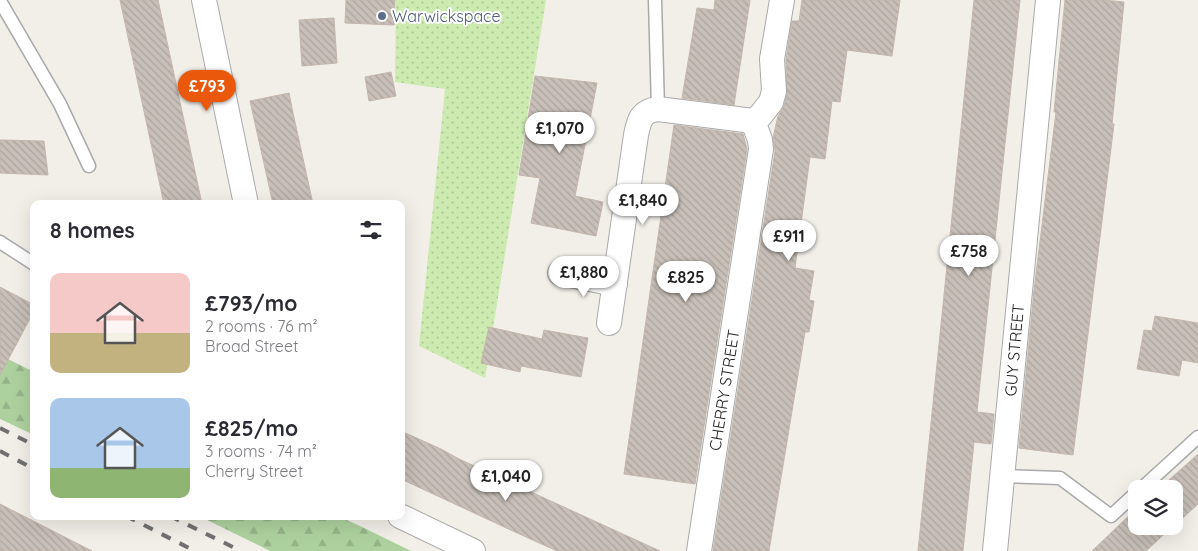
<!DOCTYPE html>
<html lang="en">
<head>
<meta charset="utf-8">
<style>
  body { margin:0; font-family:Quicksand,sans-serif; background:#f2f2f3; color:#2b2b33; height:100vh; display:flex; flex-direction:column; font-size:19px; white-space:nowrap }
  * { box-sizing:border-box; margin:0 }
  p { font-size:16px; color:#7c7c81 }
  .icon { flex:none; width:28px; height:28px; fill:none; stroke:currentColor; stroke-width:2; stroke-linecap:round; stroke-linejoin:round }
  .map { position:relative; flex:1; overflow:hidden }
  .drawer { position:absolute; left:30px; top:200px; width:375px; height:320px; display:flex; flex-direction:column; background:#fff; border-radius:10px; box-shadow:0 5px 20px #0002 }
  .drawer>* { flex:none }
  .fabs { position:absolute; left:1128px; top:480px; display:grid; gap:10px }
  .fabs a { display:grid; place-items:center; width:55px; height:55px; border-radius:10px; background:#fff; box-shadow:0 5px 20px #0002; font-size:25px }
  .price { position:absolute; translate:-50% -42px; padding:0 11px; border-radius:18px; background:#fff; color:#222; font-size:16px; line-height:32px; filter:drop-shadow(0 1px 2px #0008) }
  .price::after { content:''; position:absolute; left:50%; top:30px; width:15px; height:11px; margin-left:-8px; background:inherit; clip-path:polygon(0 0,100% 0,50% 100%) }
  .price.selected { background:#ea580c; color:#fff }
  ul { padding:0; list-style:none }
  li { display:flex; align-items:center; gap:15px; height:125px; padding:0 20px }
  li span { display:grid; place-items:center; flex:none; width:140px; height:100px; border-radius:10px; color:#555 }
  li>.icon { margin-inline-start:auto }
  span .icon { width:60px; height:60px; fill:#fffc; stroke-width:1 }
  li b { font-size:21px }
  h2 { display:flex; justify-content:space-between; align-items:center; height:60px; padding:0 20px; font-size:21px }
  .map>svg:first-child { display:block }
</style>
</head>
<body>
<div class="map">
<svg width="1198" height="551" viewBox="0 0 1198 551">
  <defs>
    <pattern id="forest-firs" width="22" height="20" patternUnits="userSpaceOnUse" patternTransform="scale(1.25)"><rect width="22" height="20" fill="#add19e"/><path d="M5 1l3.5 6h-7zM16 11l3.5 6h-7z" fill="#95b388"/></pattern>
    <pattern id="garden-dots" width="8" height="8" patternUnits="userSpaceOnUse" patternTransform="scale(1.25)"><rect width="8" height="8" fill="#cdebb0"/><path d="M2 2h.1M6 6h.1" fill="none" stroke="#b0c997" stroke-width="1.8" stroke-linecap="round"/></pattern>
    <pattern id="building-back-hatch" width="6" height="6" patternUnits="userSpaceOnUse" patternTransform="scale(1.25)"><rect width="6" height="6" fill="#c7bfb8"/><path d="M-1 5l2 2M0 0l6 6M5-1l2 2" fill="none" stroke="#aba49e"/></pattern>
  </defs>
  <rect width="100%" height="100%" fill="#f2efe9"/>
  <g fill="url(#forest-firs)">
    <path d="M0 355 34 372V435L0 419Z"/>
    <path d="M199 516H338L360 526 411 551H270Z"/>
  </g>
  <path fill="url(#garden-dots)" d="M396 0H546L485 378 419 346 445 89 395 82Z"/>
  <g fill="url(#building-back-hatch)" stroke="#c4b6ab">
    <path d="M120 0H158L202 204H164Z"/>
    <path d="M346 0H395L394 25 345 23Z"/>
    <path d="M715 0H750L734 105 682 98 697 8 714 10Z"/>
    <path d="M802 0H900L892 56 847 50 840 102 832 101 825 159 810 157 795 268 814 271 809 300 814 301 809 332H805L769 551H713L775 151 773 138 778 116 784 106 787 94 786 60 792 21H799Z"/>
    <path d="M974 0H1020L977 412 994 414 991 444 974 442 963 551H918Z"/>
    <path d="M1065 0H1103L1124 2 1112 124H1114L1073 455 1019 448 1034 290 1056 112H1054Z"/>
    <path d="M334 18 337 63 302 66 299 20Z"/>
    <path d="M391 72 396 96 369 101 365 77Z"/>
    <path d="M535 76 597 83 575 196 603 202 596 236 531 223 540 178 519 175Z"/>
    <path d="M289 93 293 113 313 204H273L250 101Z"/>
    <path d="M674 125 743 134 747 149 695 484 624 474Z"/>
    <path d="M0 140 44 141 48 175 0 173Z"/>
    <path d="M0 287 34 305V311L0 375Z"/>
    <path d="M1155 316 1198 323V363L1182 360 1179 376 1137 369 1144 330 1152 331Z"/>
    <path d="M489 327 542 339 544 330 588 338 581 377 521 366 520 372 481 363Z"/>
    <path d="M401 431 441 449 459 459 660 551H557L515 532 401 479Z"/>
    <path d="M1198 454V504L1174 526V489H1159Z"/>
    <path d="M0 504 92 551H0Z"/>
    <path d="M1136 509V526H1173L1146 551H1092Z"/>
  </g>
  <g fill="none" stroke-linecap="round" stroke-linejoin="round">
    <g stroke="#a9a9a9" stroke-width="15">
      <g id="lane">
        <path d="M655 0 658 109"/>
        <path d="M0 1 60 104 89 166"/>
        <path d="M0 242 34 264"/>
        <path d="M1002 476 1060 478 1111 516 1136 493"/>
        <path d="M1141 489 1198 437"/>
      </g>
    </g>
    <g stroke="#a9a9a9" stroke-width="26">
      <g id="street">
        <path d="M204 0 246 204"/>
        <path d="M753 121 760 116 771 102 774 91 772 59 782 0"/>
        <path d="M560 273 615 284"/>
        <path d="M609 323 636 135C639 120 641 111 658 109L753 121"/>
        <path d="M400 516 473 551"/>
        <path d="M699 551 761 149 760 140 753 121"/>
        <path d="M995 551 1048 0"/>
      </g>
    </g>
    <use href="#lane" stroke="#fff" stroke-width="12"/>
    <use href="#street" stroke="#fff" stroke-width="24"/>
    <g stroke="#707070" stroke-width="4" stroke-dasharray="10 10" stroke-linecap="butt">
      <path d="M0 428 34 445"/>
      <path d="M0 451 34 469"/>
      <path d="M126 516 195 551"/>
      <path d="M170 516 241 551"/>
    </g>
  </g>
  <circle fill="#5c6f8a" stroke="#fff" stroke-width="2" cx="382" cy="16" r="5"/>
  <g text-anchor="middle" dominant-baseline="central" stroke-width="4" stroke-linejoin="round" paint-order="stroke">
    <g font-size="16" fill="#4e5e75" stroke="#fff" text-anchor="start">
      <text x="392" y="16">Warwickspace</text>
    </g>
    <g font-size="16" fill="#222" stroke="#fff">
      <text transform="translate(1014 350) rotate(-85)">GUY STREET</text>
      <text transform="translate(724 390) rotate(-81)">CHERRY STREET</text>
    </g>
  </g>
</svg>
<div class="fabs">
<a><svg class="icon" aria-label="layers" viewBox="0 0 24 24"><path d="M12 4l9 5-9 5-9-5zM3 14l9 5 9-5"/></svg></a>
</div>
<b class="price selected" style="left:207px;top:112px">£793</b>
<b class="price" style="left:560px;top:154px">£1,070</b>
<b class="price" style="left:643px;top:226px">£1,840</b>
<b class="price" style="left:789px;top:262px">£911</b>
<b class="price" style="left:969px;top:277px">£758</b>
<b class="price" style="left:584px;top:298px">£1,880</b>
<b class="price" style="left:686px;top:303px">£825</b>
<b class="price" style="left:506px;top:502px">£1,040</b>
<section class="drawer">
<h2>8 homes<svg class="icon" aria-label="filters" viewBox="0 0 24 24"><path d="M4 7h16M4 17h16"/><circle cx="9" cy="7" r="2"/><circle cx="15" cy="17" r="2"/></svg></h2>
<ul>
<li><span style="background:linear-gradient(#f6c9c9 60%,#c2b280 0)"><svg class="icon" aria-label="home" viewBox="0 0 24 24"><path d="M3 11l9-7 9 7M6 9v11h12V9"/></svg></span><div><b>£793/mo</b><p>2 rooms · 76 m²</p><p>Broad Street</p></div></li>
<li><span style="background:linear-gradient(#a9c7e8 70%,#8fb573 0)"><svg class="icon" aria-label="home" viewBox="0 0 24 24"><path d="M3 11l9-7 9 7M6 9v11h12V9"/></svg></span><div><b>£825/mo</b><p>3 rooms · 74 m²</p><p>Cherry Street</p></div></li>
</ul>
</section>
</div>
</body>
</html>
